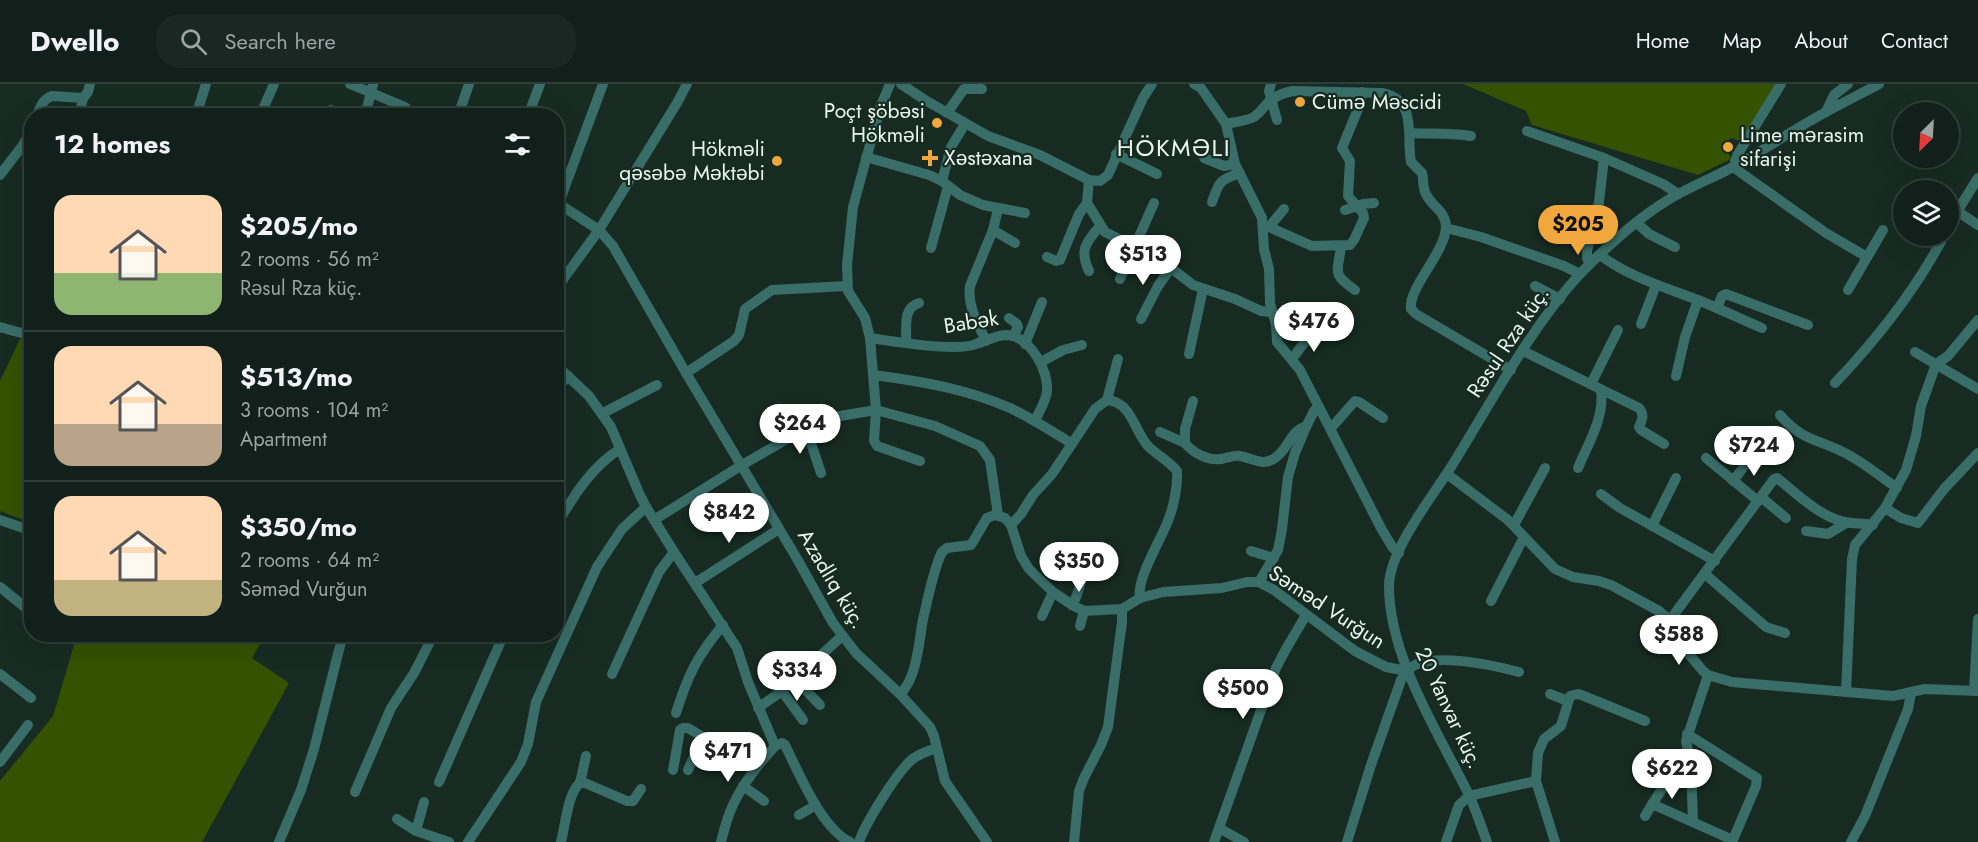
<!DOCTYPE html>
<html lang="en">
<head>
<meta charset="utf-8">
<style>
  body { margin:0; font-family:Jost,sans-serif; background:#1a2823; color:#f1f3f6; height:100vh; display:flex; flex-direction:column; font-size:22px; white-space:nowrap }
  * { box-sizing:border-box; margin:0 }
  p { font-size:20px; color:#9ca3a2 }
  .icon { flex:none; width:33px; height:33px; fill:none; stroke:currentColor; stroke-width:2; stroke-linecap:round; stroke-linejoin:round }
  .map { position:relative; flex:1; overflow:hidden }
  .sheet { position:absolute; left:24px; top:24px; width:540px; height:534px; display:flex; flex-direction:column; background:#11201a; border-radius:24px; box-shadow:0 6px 24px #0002,0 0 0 2px #303e39 }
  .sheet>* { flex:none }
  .needle { width:39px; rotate:204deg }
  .buttons { position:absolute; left:1893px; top:18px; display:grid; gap:12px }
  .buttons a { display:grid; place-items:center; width:66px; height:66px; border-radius:50%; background:#11201a; box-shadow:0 6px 24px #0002,0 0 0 2px #303e39; font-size:30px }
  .price { position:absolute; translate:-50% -51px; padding:0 14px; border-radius:21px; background:#fff; color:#222; font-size:20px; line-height:39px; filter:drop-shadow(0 2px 3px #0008) }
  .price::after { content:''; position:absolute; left:50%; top:36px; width:18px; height:14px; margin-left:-9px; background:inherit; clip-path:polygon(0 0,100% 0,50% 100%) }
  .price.active { background:#efa73e; color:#111 }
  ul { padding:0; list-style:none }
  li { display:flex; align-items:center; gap:18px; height:150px; padding:0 30px }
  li+li { border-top:2px solid #303e39 }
  li span { display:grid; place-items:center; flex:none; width:168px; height:120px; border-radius:18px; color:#555 }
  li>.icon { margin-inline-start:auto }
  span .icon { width:72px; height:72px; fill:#fffc; stroke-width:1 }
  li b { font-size:26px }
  h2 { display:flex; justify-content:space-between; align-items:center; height:72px; padding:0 30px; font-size:26px }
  header { display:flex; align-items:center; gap:36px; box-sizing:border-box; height:84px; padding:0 30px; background:#11201a; border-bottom:2px solid #303e39 }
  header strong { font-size:28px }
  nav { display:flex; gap:33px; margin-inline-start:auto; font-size:21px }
  .search { width:420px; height:54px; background:#1a2823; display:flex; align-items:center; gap:15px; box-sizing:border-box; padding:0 21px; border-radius:24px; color:#9ca3a2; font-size:22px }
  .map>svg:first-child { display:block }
</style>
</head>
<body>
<header>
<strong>Dwello</strong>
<div class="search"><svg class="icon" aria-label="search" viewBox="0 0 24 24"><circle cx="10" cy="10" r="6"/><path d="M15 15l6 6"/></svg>Search here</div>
<nav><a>Home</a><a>Map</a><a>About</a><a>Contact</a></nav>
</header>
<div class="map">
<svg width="1978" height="758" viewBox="0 0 1978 758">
  <rect width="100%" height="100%" fill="#172b23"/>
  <g fill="#345200">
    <path d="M1463 0H1776L1741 57 1731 54 1722 63 1731 73 1729 76 1698 91 1532 41 1526 27Z"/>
    <path d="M20 255 31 259V439L0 427V297Z"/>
    <path d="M77 551H265L252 574 289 599 202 758H0V697L53 632Z"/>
  </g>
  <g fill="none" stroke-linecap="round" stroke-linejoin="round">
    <g stroke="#396d67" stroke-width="10">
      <path d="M350 0 405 23 414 32"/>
      <path d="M890 0 880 24 853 123 847 181 848 207 865 234 870 254 876 326 874 357 877 362 920 377"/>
      <path d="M901 0 925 16 988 52 1040 71 1089 96 1100 97 1108 91 1143 14 1152 0"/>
      <path d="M1194 0 1201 4 1226 40 1235 80 1262 134 1264 165 1269 185 1270 219 1276 241 1277 258 1300 286 1382 446 1393 464 1399 469"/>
      <path d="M1271 0 1269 7 1277 36"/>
      <path d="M1781 0 1738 70 1735 77 1737 86 1826 149 1867 173"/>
      <path d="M1826 28 1834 11 1848 0"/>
      <path d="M947 29 964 5H982"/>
      <path d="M37 32C40 23 43 15 52 12L83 14 88 8 90 0"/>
      <path d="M79 32 83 14"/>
      <path d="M196 32 206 0"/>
      <path d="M260 32 274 0"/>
      <path d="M329 32 331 26"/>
      <path d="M365 32 373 0"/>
      <path d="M458 32 469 0"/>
      <path d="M528 32 540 0"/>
      <path d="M1226 40C1234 38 1247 37 1254 33 1258 30 1261 27 1264 23 1272 13 1281 9 1293 7L1382 9C1418 16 1406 51 1411 78L1422 89C1424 96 1422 105 1427 112 1433 123 1446 128 1446 143 1445 169 1408 204 1411 225L1416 230 1511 286"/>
      <path d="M1527 47 1604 74 1663 100 1678 110"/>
      <path d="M1410 49C1431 50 1451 49 1471 52"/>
      <path d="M1116 70 1157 90"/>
      <path d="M866 73 929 91 942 97 960 111 983 121 1025 129"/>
      <path d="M1204 74 1224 82 1235 80"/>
      <path d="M0 91 23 61 32 44"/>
      <path d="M1089 96 1087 119 1105 148 1162 177 1193 201 1235 215 1261 227 1271 228"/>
      <path d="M942 97 951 63 965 40"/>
      <path d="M1212 118C1219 98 1219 96 1240 89"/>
      <path d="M559 120 599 146 613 162 686 289 796 473 833 539 856 569 900 610 930 643 934 652 945 697 987 758"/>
      <path d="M557 124 603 0"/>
      <path d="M1345 126 1363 120 1374 119"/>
      <path d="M1957 127 1978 141"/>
      <path d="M1637 139 1649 150 1675 163"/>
      <path d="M1264 142 1269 143 1312 162 1350 161 1354 156 1364 134 1363 129 1348 112 1350 77 1342 64 1358 25 1362 8"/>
      <path d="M1948 142 1978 94"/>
      <path d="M1269 143 1284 125"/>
      <path d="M1446 144 1481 153 1564 182 1580 190"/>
      <path d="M993 146 1015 159"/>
      <path d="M1341 162C1338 189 1331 189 1355 206"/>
      <path d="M931 164 948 102"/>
      <path d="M1600 171C1629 193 1664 203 1698 216 1720 225 1741 235 1762 244"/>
      <path d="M1047 173 1056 177 1060 176 1079 130 1087 119"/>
      <path d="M1590 180 1587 174V167L1599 118 1604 74"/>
      <path d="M1089 187C1079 166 1086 158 1100 142"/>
      <path d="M1120 195 1154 119"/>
      <path d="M1535 202 1560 215"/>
      <path d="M556 205 599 146 677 19 687 0"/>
      <path d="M1848 206 1883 146"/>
      <path d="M1717 224 1722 212 1726 210 1808 241"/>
      <path d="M1009 234 1017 240 1018 243 1013 252"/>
      <path d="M1141 235 1158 202 1170 185"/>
      <path d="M1641 240 1656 201"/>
      <path d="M0 243 32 252"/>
      <path d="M870 254C898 258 926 263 953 263 961 263 969 263 976 260 986 257 996 251 1007 251 1030 252 1049 287 1047 307 1046 318 1039 327 1035 337"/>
      <path d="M986 257C978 240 967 221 970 202L993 146 998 125"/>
      <path d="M906 259C907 244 902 224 919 219"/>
      <path d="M1025 260 1042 218"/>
      <path d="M1523 267 1639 324C1645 331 1642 336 1639 343L1641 346 1664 360"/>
      <path d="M1915 268 1978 305"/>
      <path d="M1189 270 1203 205"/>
      <path d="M1292 275 1313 247"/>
      <path d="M1041 278 1063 266 1082 261"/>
      <path d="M556 281 589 312 611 343 639 409 646 423 674 468 737 564 748 598 775 662 782 659 785 661C799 689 821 744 850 758"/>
      <path d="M686 289 734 257 739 251 745 225 772 206 847 202"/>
      <path d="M873 291C920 297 967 305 1010 324 1031 334 1051 347 1071 359"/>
      <path d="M1676 292 1685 253 1698 216"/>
      <path d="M1835 299C1877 255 1916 205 1944 152"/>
      <path d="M1591 300 1618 246"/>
      <path d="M556 305 568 292"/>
      <path d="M1107 316C1132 318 1134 347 1148 362 1157 371 1169 377 1177 387 1178 401 1174 421 1169 434 1162 455 1136 494 1140 514"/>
      <path d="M1193 317 1185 345V359C1193 369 1208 377 1221 375 1228 374 1233 371 1240 372 1252 374 1263 383 1275 374 1288 366 1292 344 1306 343"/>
      <path d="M603 329 657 301"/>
      <path d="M1780 331C1803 358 1820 355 1847 370 1864 379 1881 393 1897 404"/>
      <path d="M806 344 821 389"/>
      <path d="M1331 344 1355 317 1359 318 1383 334"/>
      <path d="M1160 348 1185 359"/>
      <path d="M1706 374 1758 417"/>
      <path d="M1578 384C1588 360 1605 333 1601 306"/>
      <path d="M1447 390 1508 436 1555 485 1573 493 1599 497 1611 501 1659 527 1670 536 1688 569 1703 587 1708 591 1732 598 1893 612 1925 605 1978 607"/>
      <path d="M1733 397 1752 372"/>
      <path d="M1601 410 1620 424 1715 477"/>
      <path d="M1761 413 1786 434"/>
      <path d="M1885 424 1901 434 1918 439 1944 405 1978 369"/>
      <path d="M0 436 32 447"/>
      <path d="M654 436 742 381 806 344 834 333 876 326 935 342 980 362 990 376 998 431"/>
      <path d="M556 441C574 412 591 383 620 365"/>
      <path d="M1011 441 1021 430 1033 411 1052 390 1095 325 1107 316 1118 275"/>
      <path d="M1514 441 1545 384"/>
      <path d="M1652 442 1676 394"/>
      <path d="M1806 447 1828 450 1846 439"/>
      <path d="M1251 467 1274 474"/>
      <path d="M1705 490 1766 543 1785 549"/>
      <path d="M1259 498 1278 466 1282 445 1288 393 1295 369 1306 343 1314 327 1319 323"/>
      <path d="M695 499 779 445"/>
      <path d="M0 503 32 529"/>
      <path d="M1491 517 1524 453"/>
      <path d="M1072 521C1080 509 1086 478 1085 464"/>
      <path d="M1042 532 1053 508"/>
      <path d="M1670 536 1774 395 1777 394C1796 409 1820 433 1845 438 1854 440 1864 439 1873 441"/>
      <path d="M1080 542 1084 527"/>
      <path d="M0 590 31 614"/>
      <path d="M612 590 659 488 674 468"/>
      <path d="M795 595 820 621"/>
      <path d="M782 607 803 636"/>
      <path d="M1974 607 1978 535"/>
      <path d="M1846 608 1852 475 1855 461 1885 424 1906 386 1916 352 1921 322 1936 280 1948 272 1978 236"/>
      <path d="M900 610C917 595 919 557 923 535 928 515 933 486 942 468L947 464 971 461 987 434 995 431 1005 434 1011 441 1021 472 1029 485 1053 508 1072 521 1084 527 1122 525 1140 514 1163 508 1222 504 1247 498H1259L1274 506 1355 567 1386 583 1407 587"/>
      <path d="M1550 610 1568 617"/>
      <path d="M758 624 782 607 842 552"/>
      <path d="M676 629C688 591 697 572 723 541"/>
      <path d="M1687 650 1757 694 1756 702 1732 758"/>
      <path d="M0 678 28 641"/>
      <path d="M673 686 680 646 683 644H688L703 653"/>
      <path d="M688 686 703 653 755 685"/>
      <path d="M439 698 504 550"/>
      <path d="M580 699 586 672"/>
      <path d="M743 702 764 717"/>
      <path d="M355 708 391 624 414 589 434 550"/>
      <path d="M1652 720 1733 756"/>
      <path d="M799 731 816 721"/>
      <path d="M1645 732 1675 684"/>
      <path d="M397 735 416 747 449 758"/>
      <path d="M1693 737 1691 682 1686 657 1708 591"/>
      <path d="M1219 744 1244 758"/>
      <path d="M416 747 424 718"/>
      <path d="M279 758 301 706 314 665 343 550"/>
      <path d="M468 758 521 678 528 660 536 618 597 483 622 445 646 423"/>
      <path d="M561 758C565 743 568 708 580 699H585L627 717H633L641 705"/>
      <path d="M721 758C724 746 727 733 733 721 743 699 759 680 775 662"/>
      <path d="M859 758C865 740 899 684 914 674 921 669 929 667 936 664"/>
      <path d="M1074 758 1079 707 1084 694 1101 661 1108 643 1122 538V525"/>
      <path d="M1214 758 1276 584 1286 565 1306 531"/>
      <path d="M1347 758 1371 681 1401 596C1405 589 1410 583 1417 580 1445 570 1492 581 1519 588"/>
      <path d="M1446 758 1459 721 1469 712 1536 697"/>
      <path d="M1487 758C1481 742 1476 726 1469 711 1438 648 1389 573 1389 502 1389 467 1432 413 1451 383 1491 319 1529 246 1579 191 1603 166 1638 134 1668 116 1689 103 1713 94 1735 82 1755 71 1775 58 1795 46 1822 29 1851 15 1879 0"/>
      <path d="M1555 758 1536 697 1538 669 1544 655 1561 642 1570 612 1578 610 1584 612 1645 637"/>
      <path d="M1851 758 1865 732 1908 625 1911 609"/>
    </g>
  </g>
  <g fill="#efa73e" stroke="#172b23" stroke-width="2">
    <circle cx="1300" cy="18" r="6"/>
    <circle cx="937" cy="39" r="6"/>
    <circle cx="1728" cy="63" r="6"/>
    <path d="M927 65h6v6h6v6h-6v6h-6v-6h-6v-6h6z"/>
    <circle cx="777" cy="77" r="6"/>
  </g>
  <g text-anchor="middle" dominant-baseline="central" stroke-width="4.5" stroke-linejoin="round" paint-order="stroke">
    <g font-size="21" fill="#e9f6f0" stroke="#172b23" text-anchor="start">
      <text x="1312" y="18">Cümə Məscidi</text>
      <text x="925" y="27" text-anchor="end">Poçt şöbəsi<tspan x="925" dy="24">Hökməli</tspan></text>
      <text x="1740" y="51">Lime mərasim<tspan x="1740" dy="24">sifarişi</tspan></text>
      <text x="765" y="65" text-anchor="end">Hökməli<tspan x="765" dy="24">qəsəbə Məktəbi</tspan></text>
      <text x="944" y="74">Xəstəxana</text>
    </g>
    <g font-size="21" fill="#e9f6f0" stroke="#172b23">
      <text transform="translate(971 238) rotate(-9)">Babək</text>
      <text transform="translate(1508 258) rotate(-56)">Rəsul Rza küç.</text>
      <text transform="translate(832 495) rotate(59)">Azadlıq küç.</text>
      <text transform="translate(1327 523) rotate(33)">Səməd Vurğun</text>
      <text transform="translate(1449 624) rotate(65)">20 Yanvar küç.</text>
    </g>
    <g font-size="24" letter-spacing="1.5" fill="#e9f6f0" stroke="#172b23">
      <text x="1174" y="63">HÖKMƏLI</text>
    </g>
  </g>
</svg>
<div class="buttons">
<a><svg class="needle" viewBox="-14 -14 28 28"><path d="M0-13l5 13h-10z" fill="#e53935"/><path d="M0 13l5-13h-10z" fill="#9ca3a2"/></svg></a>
<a><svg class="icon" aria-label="layers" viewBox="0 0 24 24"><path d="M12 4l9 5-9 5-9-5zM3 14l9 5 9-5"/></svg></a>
</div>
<b class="price active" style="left:1578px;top:172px">$205</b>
<b class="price" style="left:1143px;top:202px">$513</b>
<b class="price" style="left:1314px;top:269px">$476</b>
<b class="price" style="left:800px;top:371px">$264</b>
<b class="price" style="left:1754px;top:393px">$724</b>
<b class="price" style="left:729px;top:460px">$842</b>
<b class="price" style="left:1079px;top:509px">$350</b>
<b class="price" style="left:1679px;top:582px">$588</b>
<b class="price" style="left:797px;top:618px">$334</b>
<b class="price" style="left:1243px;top:636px">$500</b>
<b class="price" style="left:728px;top:699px">$471</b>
<b class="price" style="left:1672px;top:716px">$622</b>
<section class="sheet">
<h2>12 homes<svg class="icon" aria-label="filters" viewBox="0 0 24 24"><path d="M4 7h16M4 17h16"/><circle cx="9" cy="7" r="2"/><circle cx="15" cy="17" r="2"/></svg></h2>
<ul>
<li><span style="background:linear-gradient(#ffd9b3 65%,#8fb573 0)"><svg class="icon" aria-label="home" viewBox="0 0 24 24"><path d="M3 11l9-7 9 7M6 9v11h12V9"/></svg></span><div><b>$205/mo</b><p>2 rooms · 56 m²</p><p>Rəsul Rza küç.</p></div></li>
<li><span style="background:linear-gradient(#ffd9b3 65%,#b9a48a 0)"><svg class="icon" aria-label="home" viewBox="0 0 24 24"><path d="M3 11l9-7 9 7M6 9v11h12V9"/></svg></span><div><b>$513/mo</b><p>3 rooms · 104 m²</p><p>Apartment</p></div></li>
<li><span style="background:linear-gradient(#ffd9b3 70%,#c2b280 0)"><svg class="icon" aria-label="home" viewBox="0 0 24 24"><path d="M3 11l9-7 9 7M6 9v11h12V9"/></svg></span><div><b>$350/mo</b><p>2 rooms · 64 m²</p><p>Səməd Vurğun</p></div></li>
</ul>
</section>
</div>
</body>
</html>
